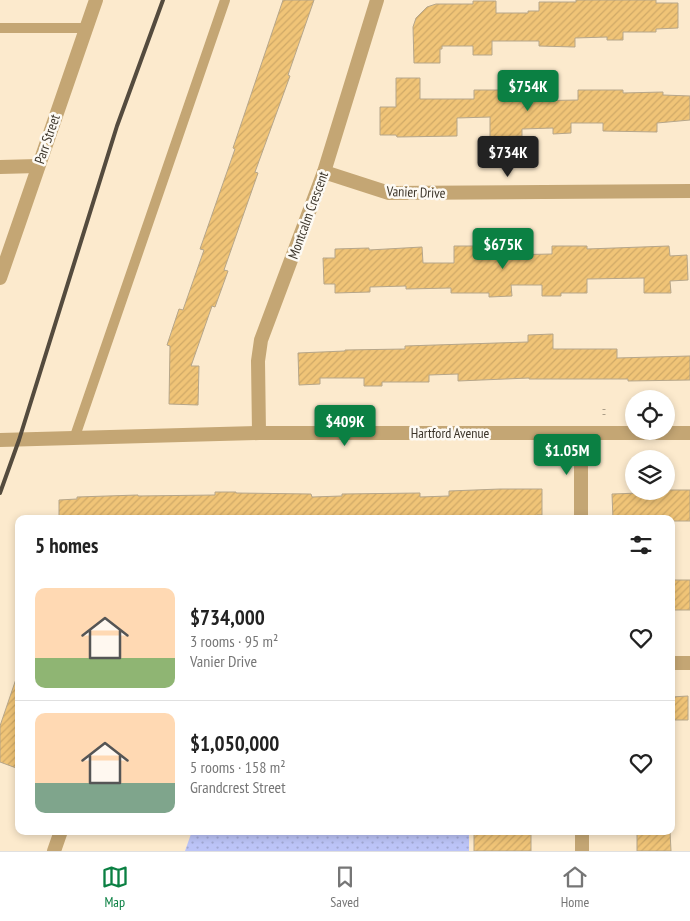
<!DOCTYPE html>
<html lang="en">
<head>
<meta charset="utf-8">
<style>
  body { margin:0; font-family:"PT Sans Narrow",sans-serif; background:#f6f6f6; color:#222; height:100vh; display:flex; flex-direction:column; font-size:19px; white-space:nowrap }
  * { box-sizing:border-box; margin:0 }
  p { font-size:16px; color:#767676 }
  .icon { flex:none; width:28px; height:28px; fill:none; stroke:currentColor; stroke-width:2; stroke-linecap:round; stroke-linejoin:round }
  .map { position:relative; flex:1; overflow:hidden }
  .panel { position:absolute; left:15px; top:515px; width:660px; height:320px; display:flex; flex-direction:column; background:#fff; border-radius:10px; box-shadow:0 2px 8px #0003 }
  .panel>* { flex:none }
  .fabs { position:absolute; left:625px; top:390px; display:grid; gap:10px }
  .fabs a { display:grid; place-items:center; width:50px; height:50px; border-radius:50%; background:#fff; box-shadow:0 2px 8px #0003; font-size:25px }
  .price { position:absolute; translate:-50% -42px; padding:0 11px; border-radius:5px; background:#0b8043; color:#fff; font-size:16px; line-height:32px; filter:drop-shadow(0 1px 2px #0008) }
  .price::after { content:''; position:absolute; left:50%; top:30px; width:15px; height:11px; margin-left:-8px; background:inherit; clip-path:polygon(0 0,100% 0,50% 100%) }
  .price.active { background:#222; color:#fff }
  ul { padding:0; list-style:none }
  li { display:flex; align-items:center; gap:15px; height:125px; padding:0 20px }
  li+li { border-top:1px solid #e0e0e0 }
  li span { display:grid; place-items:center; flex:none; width:140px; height:100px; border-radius:10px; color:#555 }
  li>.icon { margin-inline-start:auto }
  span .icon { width:60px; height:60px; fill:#fffc; stroke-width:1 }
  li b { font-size:21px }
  h2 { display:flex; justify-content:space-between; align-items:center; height:60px; padding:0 20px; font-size:21px }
  .tabs { display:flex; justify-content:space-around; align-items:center; height:70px; border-top:1px solid #e0e0e0; background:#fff; font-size:14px; color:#767676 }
  .tabs a { display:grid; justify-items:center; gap:2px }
  .tabs .active { color:#0b8043 }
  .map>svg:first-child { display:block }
</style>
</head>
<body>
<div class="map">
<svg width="690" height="851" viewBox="0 0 690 851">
  <defs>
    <pattern id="green-dots" width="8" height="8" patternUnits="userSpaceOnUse" patternTransform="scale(1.25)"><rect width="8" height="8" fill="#bcc4f7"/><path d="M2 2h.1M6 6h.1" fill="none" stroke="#a2a9d4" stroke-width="1.8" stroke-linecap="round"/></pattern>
    <pattern id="building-hatch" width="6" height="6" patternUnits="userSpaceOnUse" patternTransform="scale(1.25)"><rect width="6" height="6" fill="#f0c477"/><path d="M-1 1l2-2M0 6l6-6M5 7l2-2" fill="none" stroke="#cfa967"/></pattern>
  </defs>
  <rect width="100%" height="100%" fill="#fceacd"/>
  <path fill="url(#green-dots)" d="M192 831H469V851H185Z"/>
  <g fill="url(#building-hatch)" stroke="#b6a68a">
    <path d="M283 0H314L288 75 290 76 255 172 258 173 224 270 228 271 215 307 212 306 191 366H199L198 405 169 404 170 346 167 345 179 309 183 310 204 250 200 249 235 149 233 148Z"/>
    <path d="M576 0H656V3H678V28L656 29V32H623V40H607V37L575 38V47L539 46V41H492V55H473V46H442V49H440V63H414L413 27 416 18 427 7 436 4H473V1H496V13H528V11H539V2H576Z"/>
    <path d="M396 78H420V99H474V90H501V82L520 81 521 101 578 100V90H623V93L663 92V95L690 96V120L657 123V132L603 131V123H571V133L553 134V128L522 129V136L490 137V117L457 118V136L397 137 396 135H380V107H396Z"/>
    <path d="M454 246H483V249H502V255L552 254V246H587V249L669 246 670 256 687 255 688 280 670 281 671 293H644V278L587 279V293H561V296H542V285H511L512 296 489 297V293H451V288L406 289V286L370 287V292L335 293V284H324L323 258H335V249L369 248V250L422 247 423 263H454Z"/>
    <path d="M553 334V349H617V358L690 356V380L628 381V379H529V378L458 381V374L429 375V382H382V386H364V378H320V384L299 385 298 353 345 351V350L405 349V346L528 342V335Z"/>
    <path d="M500 489H542V515H537V519H59V500L77 499V497L138 495V496L215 495V492H236V493L311 494 312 497 342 496V494L420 493V497L449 496V491Z"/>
    <path d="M667 490H690V521H671V519H613L612 494 667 492Z"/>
    <rect x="671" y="580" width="19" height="30"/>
    <path d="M16 679H19V769L0 762V726Z"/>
    <path d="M688 696V720H671V697Z"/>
    <rect x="474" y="831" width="57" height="20"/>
    <path d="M637 831H670L671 851H637Z"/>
  </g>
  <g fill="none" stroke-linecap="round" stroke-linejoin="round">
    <path stroke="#ab9e88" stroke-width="3" stroke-dasharray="1 4" stroke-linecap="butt" d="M604 409V417"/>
    <g stroke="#c4a674" stroke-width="10">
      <path d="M0 28H87"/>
      <path d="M74 439 225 0"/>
    </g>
    <g stroke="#c4a674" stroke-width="14">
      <path d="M0 167 38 166"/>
      <path d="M324 172 389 193 690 191"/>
      <path d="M0 278 96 0"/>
      <path d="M259 433 258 361 261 340 324 172 377 0"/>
      <path d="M581 433V519"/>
      <path d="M0 440 259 433H690"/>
      <path d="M671 663H690"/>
      <path d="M582 831V851"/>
      <path d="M54 851 61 831"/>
    </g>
    <path stroke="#544b3e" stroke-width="4" d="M0 493 19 440 117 126 163 0"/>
  </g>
  <g text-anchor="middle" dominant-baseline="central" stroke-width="5" stroke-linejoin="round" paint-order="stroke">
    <g font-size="14" fill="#3c352a" stroke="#fdfaf4">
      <text transform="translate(47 139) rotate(-71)">Parr Street</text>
      <text transform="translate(416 192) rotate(2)">Vanier Drive</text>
      <text transform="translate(308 215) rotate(-70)">Montcalm Crescent</text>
      <text x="450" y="433">Hartford Avenue</text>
    </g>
  </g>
</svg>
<div class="fabs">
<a><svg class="icon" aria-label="locate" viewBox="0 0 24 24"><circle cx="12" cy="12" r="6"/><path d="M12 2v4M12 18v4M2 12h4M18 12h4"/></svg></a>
<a><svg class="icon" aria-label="layers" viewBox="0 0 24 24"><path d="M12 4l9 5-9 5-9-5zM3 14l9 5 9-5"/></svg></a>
</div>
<b class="price" style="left:528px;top:112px">$754K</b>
<b class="price active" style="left:508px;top:178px">$734K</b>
<b class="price" style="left:503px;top:270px">$675K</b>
<b class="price" style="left:345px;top:447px">$409K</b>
<b class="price" style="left:567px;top:476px">$1.05M</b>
<section class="panel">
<h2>5 homes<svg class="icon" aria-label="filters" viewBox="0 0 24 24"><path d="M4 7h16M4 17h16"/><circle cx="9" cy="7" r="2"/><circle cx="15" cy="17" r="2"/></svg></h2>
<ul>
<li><span style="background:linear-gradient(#ffd9b3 70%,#8fb573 0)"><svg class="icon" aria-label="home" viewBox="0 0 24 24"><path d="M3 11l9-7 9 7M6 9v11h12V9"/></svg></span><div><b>$734,000</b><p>3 rooms · 95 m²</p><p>Vanier Drive</p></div><svg class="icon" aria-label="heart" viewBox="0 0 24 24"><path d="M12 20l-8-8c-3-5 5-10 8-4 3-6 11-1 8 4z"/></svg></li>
<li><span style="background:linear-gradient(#ffd9b3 70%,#7fa58c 0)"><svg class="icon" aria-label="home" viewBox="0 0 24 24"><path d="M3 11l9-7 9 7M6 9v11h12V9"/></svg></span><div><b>$1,050,000</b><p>5 rooms · 158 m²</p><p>Grandcrest Street</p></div><svg class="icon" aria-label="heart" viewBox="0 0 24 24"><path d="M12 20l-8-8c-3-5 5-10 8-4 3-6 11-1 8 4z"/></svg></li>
</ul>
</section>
</div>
<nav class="tabs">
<a class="active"><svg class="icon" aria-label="map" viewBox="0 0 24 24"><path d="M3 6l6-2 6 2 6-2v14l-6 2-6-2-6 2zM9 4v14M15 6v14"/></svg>Map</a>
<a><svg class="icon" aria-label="saved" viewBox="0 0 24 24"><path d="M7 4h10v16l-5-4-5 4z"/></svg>Saved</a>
<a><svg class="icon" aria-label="home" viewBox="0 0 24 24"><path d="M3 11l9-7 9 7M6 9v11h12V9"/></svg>Home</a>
</nav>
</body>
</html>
